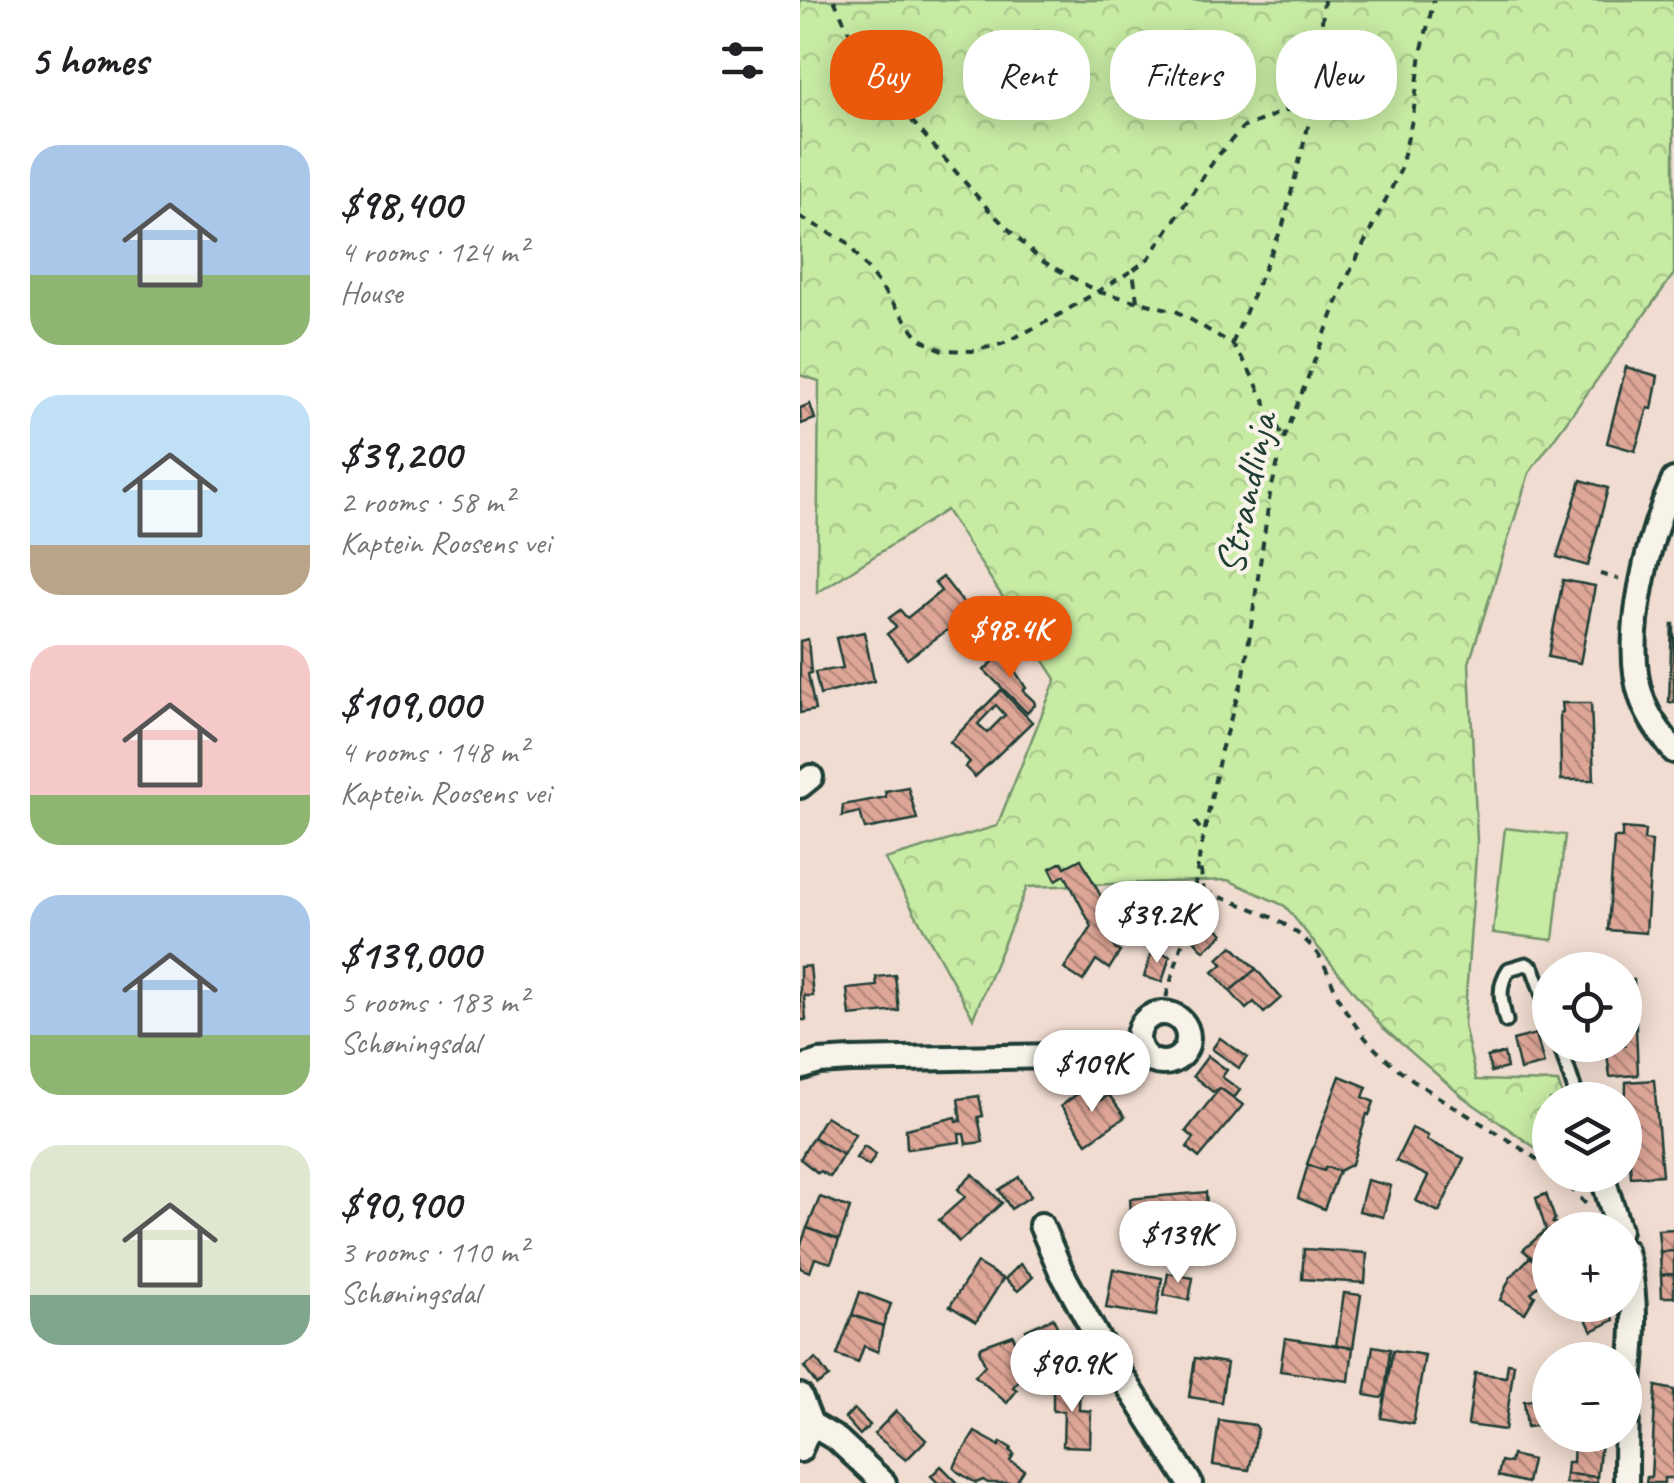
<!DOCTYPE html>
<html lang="en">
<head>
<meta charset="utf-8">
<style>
  body { margin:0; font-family:Caveat,sans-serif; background:#f6f6f6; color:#202124; height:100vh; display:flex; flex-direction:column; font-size:38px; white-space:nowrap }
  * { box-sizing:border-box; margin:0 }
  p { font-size:32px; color:#757577 }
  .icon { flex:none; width:55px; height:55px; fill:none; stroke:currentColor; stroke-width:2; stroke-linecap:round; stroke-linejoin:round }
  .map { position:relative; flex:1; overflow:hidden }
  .details { display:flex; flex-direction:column; background:#fff; width:800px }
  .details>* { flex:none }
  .banner { position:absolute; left:30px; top:30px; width:692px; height:90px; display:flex; gap:20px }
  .tools { position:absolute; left:732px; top:952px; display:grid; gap:20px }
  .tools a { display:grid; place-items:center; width:110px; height:110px; border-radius:50%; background:#fff; box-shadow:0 5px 25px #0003; font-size:50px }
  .price { position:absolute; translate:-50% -85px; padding:0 22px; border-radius:35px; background:#fff; color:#222; font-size:32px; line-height:65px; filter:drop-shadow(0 2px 5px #0008) }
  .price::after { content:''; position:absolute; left:50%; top:60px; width:30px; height:22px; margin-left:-15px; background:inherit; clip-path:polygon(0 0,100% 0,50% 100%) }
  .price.current { background:#ea580c; color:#fff }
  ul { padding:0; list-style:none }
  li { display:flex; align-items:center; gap:30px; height:250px; padding:0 30px }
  li span { display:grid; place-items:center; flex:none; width:280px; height:200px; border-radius:30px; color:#555 }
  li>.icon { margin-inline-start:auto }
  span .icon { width:120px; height:120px; fill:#fffc; stroke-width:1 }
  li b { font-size:42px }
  h2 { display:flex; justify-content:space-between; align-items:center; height:120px; padding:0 30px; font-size:42px }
  .tag { padding:0 35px; border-radius:40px; background:#fff; box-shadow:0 5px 25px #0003; font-size:35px; line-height:90px }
  .tag.current { background:#ea580c; color:#fff }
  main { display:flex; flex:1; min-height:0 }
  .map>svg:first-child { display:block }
</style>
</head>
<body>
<main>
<section class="details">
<h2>5 homes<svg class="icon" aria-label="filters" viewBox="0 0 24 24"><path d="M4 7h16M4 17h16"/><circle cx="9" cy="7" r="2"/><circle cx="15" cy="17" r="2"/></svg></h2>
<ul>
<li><span style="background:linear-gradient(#a9c7e8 65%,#8fb573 0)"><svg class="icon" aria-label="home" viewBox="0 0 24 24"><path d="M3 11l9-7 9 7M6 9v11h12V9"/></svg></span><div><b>$98,400</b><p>4 rooms · 124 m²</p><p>House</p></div></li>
<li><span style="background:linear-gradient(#bfe0f5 75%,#b9a48a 0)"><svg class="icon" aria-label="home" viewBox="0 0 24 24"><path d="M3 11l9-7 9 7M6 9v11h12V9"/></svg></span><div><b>$39,200</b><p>2 rooms · 58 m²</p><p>Kaptein Roosens vei</p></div></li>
<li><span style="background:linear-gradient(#f6c9c9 75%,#8fb573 0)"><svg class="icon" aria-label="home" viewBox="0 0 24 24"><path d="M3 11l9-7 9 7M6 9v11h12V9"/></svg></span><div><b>$109,000</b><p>4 rooms · 148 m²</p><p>Kaptein Roosens vei</p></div></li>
<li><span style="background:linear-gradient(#a9c7e8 70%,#8fb573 0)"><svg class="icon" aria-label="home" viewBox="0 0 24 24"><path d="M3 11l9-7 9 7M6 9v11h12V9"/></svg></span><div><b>$139,000</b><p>5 rooms · 183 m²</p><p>Schøningsdal</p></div></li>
<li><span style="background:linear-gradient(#dfe7d0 75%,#7fa58c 0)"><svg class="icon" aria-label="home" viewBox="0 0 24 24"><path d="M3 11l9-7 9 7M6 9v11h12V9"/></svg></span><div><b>$90,900</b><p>3 rooms · 110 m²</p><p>Schøningsdal</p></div></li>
</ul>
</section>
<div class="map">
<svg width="874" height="1483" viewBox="0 0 874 1483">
  <defs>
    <pattern id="forest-crowns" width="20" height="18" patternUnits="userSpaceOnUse" patternTransform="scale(2.5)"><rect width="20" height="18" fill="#c8eba4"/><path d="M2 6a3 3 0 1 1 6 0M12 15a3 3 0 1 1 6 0" fill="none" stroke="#abca8e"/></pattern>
    <pattern id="building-back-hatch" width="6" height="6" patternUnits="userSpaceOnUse" patternTransform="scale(2.5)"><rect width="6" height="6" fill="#dea697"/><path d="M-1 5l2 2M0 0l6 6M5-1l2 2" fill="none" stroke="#b3887c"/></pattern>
  </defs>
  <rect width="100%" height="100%" fill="#f0dcd0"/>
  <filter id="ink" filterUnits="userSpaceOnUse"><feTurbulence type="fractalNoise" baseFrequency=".01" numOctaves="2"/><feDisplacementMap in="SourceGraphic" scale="20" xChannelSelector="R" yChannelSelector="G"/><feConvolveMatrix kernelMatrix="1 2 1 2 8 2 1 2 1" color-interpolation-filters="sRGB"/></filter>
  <g filter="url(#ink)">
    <path fill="url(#forest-crowns)" stroke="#74946c" stroke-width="2.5" d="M0 0H874V274L729 473 669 663 677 841 664 1025 676 1080 758 1082 764 1100H750V1158L663 1097 582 1027 485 906 428 880 227 887 173 1018 85 859 197 826 256 679 146 510 17 593 19 381 0 375Z"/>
    <path fill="#c8eba4" stroke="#74946c" stroke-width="2.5" d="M705 828 765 835 753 940 693 933Z"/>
    <g fill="url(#building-back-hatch)" stroke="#1f3d34" stroke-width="2.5" fill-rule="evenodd">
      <path d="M826 367 858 376 852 409 848 408 835 451 807 443Z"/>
      <path d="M10 404 15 419 1 424 0 408Z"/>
      <path d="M781 480 808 488 788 566 757 557Z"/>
      <path d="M143 577 171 613 107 659 87 634 96 627 89 618 100 610 107 618 141 591 135 583Z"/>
      <path d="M763 580 795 586 780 663 748 657Z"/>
      <path d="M872 624H874V703L869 702Z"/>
      <path d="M64 632 74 681 20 695 15 672 43 668 36 638Z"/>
      <path d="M8 639 11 673 8 674 15 710 0 713V641Z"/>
      <path d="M205 651 218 668 215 671 226 688 223 691 234 701 235 705 227 713 184 670Z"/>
      <path d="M201 690 232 722 175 777 165 767 170 762 150 742ZM196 705 205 715 187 733 178 724Z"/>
      <path d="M762 703H791L794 780H761L760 713 763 712Z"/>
      <path d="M108 787 117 819 65 829 60 812 42 816 43 805 86 797 85 791Z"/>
      <path d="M822 828 845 830 844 840 852 841 846 933 808 930 814 838H822Z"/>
      <path d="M281 859 313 919 303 924 315 949 320 952 309 969 296 960 283 981 264 969 292 927 265 875 256 880 250 868 262 862 265 867Z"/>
      <path d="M414 924 423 934 404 951 395 941Z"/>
      <path d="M432 946 456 969 430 991 413 972 423 964 418 959Z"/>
      <path d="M352 951 370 956 362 982 344 977Z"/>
      <path d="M10 966 13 996H4L6 1020H0V967Z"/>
      <path d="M456 969 481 998 464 1013 454 1002 446 1009 430 991Z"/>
      <path d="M95 975 99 1011 50 1016 47 989 77 986 76 977Z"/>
      <path d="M834 980 838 1075 810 1077 806 1045H825V981Z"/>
      <path d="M736 1034 744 1064 720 1070 713 1040Z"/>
      <path d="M420 1038 447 1057 439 1068 412 1049Z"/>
      <path d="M704 1053 707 1068 691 1072 687 1057Z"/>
      <path d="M408 1056 427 1070 422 1077 440 1090 434 1098 420 1088 413 1092 393 1076Z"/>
      <path d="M540 1076 567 1087 563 1097 574 1102 569 1115 567 1114 552 1164 539 1171 526 1167 524 1171 507 1164Z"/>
      <path d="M854 1080 862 1175 831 1177 828 1136H825L826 1082Z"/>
      <path d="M420 1088 443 1105 399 1158 387 1147 394 1138 386 1131Z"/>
      <path d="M281 1091 291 1106 309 1095 325 1117 287 1143 261 1106Z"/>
      <path d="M179 1096 183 1116 178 1117 183 1142 166 1144 164 1134H159L160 1142 107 1149 106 1129 156 1117 157 1122 161 1121 158 1099Z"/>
      <path d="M26 1116 55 1134 43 1155 13 1137Z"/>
      <path d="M612 1128 628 1136 626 1140 664 1158 639 1212 616 1201 628 1176 596 1161Z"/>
      <path d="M13 1137 43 1155 30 1177 20 1171 18 1173 0 1159Z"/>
      <path d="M64 1146 76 1154 69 1166 56 1158Z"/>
      <path d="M508 1165 524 1171 526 1167 539 1171 524 1209 498 1198Z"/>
      <path d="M173 1174 202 1203 159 1242 139 1220 165 1197 158 1189Z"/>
      <path d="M219 1177 231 1196 211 1209 199 1190Z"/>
      <path d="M567 1180 591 1186 583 1217 559 1211Z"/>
      <path d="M406 1192 408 1220 332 1226 330 1199Z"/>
      <path d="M746 1194 755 1219 752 1224 754 1222 763 1230H750L749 1273 723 1250 746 1230 736 1198Z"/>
      <path d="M20 1197 50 1208 39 1240 7 1228Z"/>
      <path d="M7 1228 39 1240 31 1263 15 1258 10 1272 0 1268V1247Z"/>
      <path d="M874 1229V1251L860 1252 858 1230Z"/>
      <path d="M504 1249 567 1253 565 1283 502 1279Z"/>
      <path d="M874 1251V1274L861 1275 860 1252Z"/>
      <path d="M730 1257 749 1273 750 1281 745 1286 741 1283 731 1293 735 1296 725 1313 700 1300 710 1278Z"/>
      <path d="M177 1263 203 1279 176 1322 150 1306Z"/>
      <path d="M220 1264 233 1277 218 1291 205 1279Z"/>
      <path d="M313 1269 362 1278 356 1316 306 1308Z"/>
      <path d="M368 1273 393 1278 389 1300 364 1295Z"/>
      <path d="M874 1274V1297H862L861 1275Z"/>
      <path d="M60 1292 91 1304 83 1326 52 1315Z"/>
      <path d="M544 1293 561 1295 553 1348 536 1346Z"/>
      <path d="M807 1306 814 1320 792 1331 785 1317Z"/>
      <path d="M52 1315 83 1326 78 1352 64 1346 58 1363 37 1355Z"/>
      <path d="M253 1318 262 1337 235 1349 226 1330Z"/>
      <path d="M213 1335 227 1371 213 1387 217 1390 207 1403 175 1376 185 1365 179 1350 182 1346Z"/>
      <path d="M485 1338 553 1348 549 1381 480 1371Z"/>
      <path d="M779 1344 805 1346V1360H776Z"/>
      <path d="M573 1346 590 1349 585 1394 581 1398 565 1395Z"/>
      <path d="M593 1350 625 1355 613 1424 581 1418Z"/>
      <path d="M395 1358 427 1363 421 1402 389 1397Z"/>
      <path d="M16 1359 29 1377 17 1385 4 1367Z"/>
      <path d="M708 1363 714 1364 705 1430 668 1425 675 1373 706 1377Z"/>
      <path d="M253 1384H280L279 1410 291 1411 290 1447 263 1446 264 1411H253Z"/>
      <path d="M856 1386 874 1390V1478H864V1483H846L847 1477H851Z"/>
      <path d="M750 1398V1424L727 1427 724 1401Z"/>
      <path d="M54 1409 70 1425 60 1435 45 1418Z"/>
      <path d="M96 1411 126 1440 106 1460 74 1434Z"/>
      <path d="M419 1420 455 1425 458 1429 449 1470 413 1465Z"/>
      <path d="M175 1432 195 1443 199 1446 201 1442 211 1448 210 1451 214 1454 210 1461 224 1470 217 1481 219 1483H188L183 1480 176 1483 158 1472 154 1468 158 1459Z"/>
      <path d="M774 1441 801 1443 797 1477 766 1474 767 1462H773Z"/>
      <path d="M712 1455 732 1460 727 1483 698 1476 701 1461 710 1463Z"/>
      <path d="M141 1466 157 1482 156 1483H138L131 1476Z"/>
      <path d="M766 1474 797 1477V1483H765Z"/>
    </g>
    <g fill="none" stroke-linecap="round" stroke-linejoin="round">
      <g stroke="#1f3d34" stroke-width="19">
        <g id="service">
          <path d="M706 1021C701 1002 697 986 709 969L726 964 733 968 750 1015"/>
          <path d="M760 1045 778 1100"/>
        </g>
      </g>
      <g stroke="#1f3d34" stroke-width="30">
        <g id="minor">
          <path d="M874 480C849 534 821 641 842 699 849 719 861 734 874 751"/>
          <path d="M0 786 11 777"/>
          <circle cx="363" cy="1038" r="25"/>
          <path d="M0 1068 19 1062 51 1060 259 1056 339 1046"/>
          <path d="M802 1175 819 1230"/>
          <path d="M241 1225 261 1271 297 1337 390 1483"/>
          <path d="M825 1251C841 1305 832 1358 827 1413 826 1436 826 1460 826 1483"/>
          <path d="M0 1396 11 1424 38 1440 84 1483"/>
          <path d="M0 1450 11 1424"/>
        </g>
      </g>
      <g stroke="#1f3d34" stroke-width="4" stroke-dasharray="8 8" stroke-linecap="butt">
        <path d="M34 0 50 34 87 92 188 209 240 260 299 292 376 311 432 344 446 364 484 439"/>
        <path d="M0 217 47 242 119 338 142 350 172 351 202 344 252 319 333 270"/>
        <path d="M337 301 333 270 349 258 415 159 442 128 515 99"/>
        <path d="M432 344 483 225 515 99 524 0"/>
        <path d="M800 574 819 579"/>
        <path d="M395 822 404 834"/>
        <path d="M405 892C443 905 486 917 513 948 526 962 532 985 541 1003 551 1020 568 1044 584 1057 633 1100 697 1128 750 1169"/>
        <path d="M389 920 398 866"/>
        <path d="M364 1013 367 994 389 920 402 904 404 892 399 859 421 750 444 675 470 494 484 439 545 282 600 171 613 116 621 53 634 0"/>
        <path d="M758 1175 787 1205"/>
      </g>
      <use href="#service" stroke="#f7f3e8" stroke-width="11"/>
      <use href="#minor" stroke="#f7f3e8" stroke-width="22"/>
    </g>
  </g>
  <g text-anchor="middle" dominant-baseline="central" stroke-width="8" stroke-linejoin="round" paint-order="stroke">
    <g font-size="42" fill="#1f3d34" stroke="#f7f3e8">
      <text transform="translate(446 494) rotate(-78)">Strandlinja</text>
    </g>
  </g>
</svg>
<div class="tools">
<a><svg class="icon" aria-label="locate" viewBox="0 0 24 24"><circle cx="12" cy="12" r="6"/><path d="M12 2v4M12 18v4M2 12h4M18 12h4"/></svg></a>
<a><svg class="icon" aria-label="layers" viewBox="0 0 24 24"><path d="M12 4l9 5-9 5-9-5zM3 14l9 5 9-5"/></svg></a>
<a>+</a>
<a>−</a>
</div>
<b class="price current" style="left:210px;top:681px">$98.4K</b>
<b class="price" style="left:357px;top:966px">$39.2K</b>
<b class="price" style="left:292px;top:1115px">$109K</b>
<b class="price" style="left:378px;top:1286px">$139K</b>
<b class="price" style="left:272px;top:1415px">$90.9K</b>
<div class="banner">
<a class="tag current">Buy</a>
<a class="tag">Rent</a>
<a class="tag">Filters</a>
<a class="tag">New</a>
</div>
</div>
</main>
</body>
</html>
